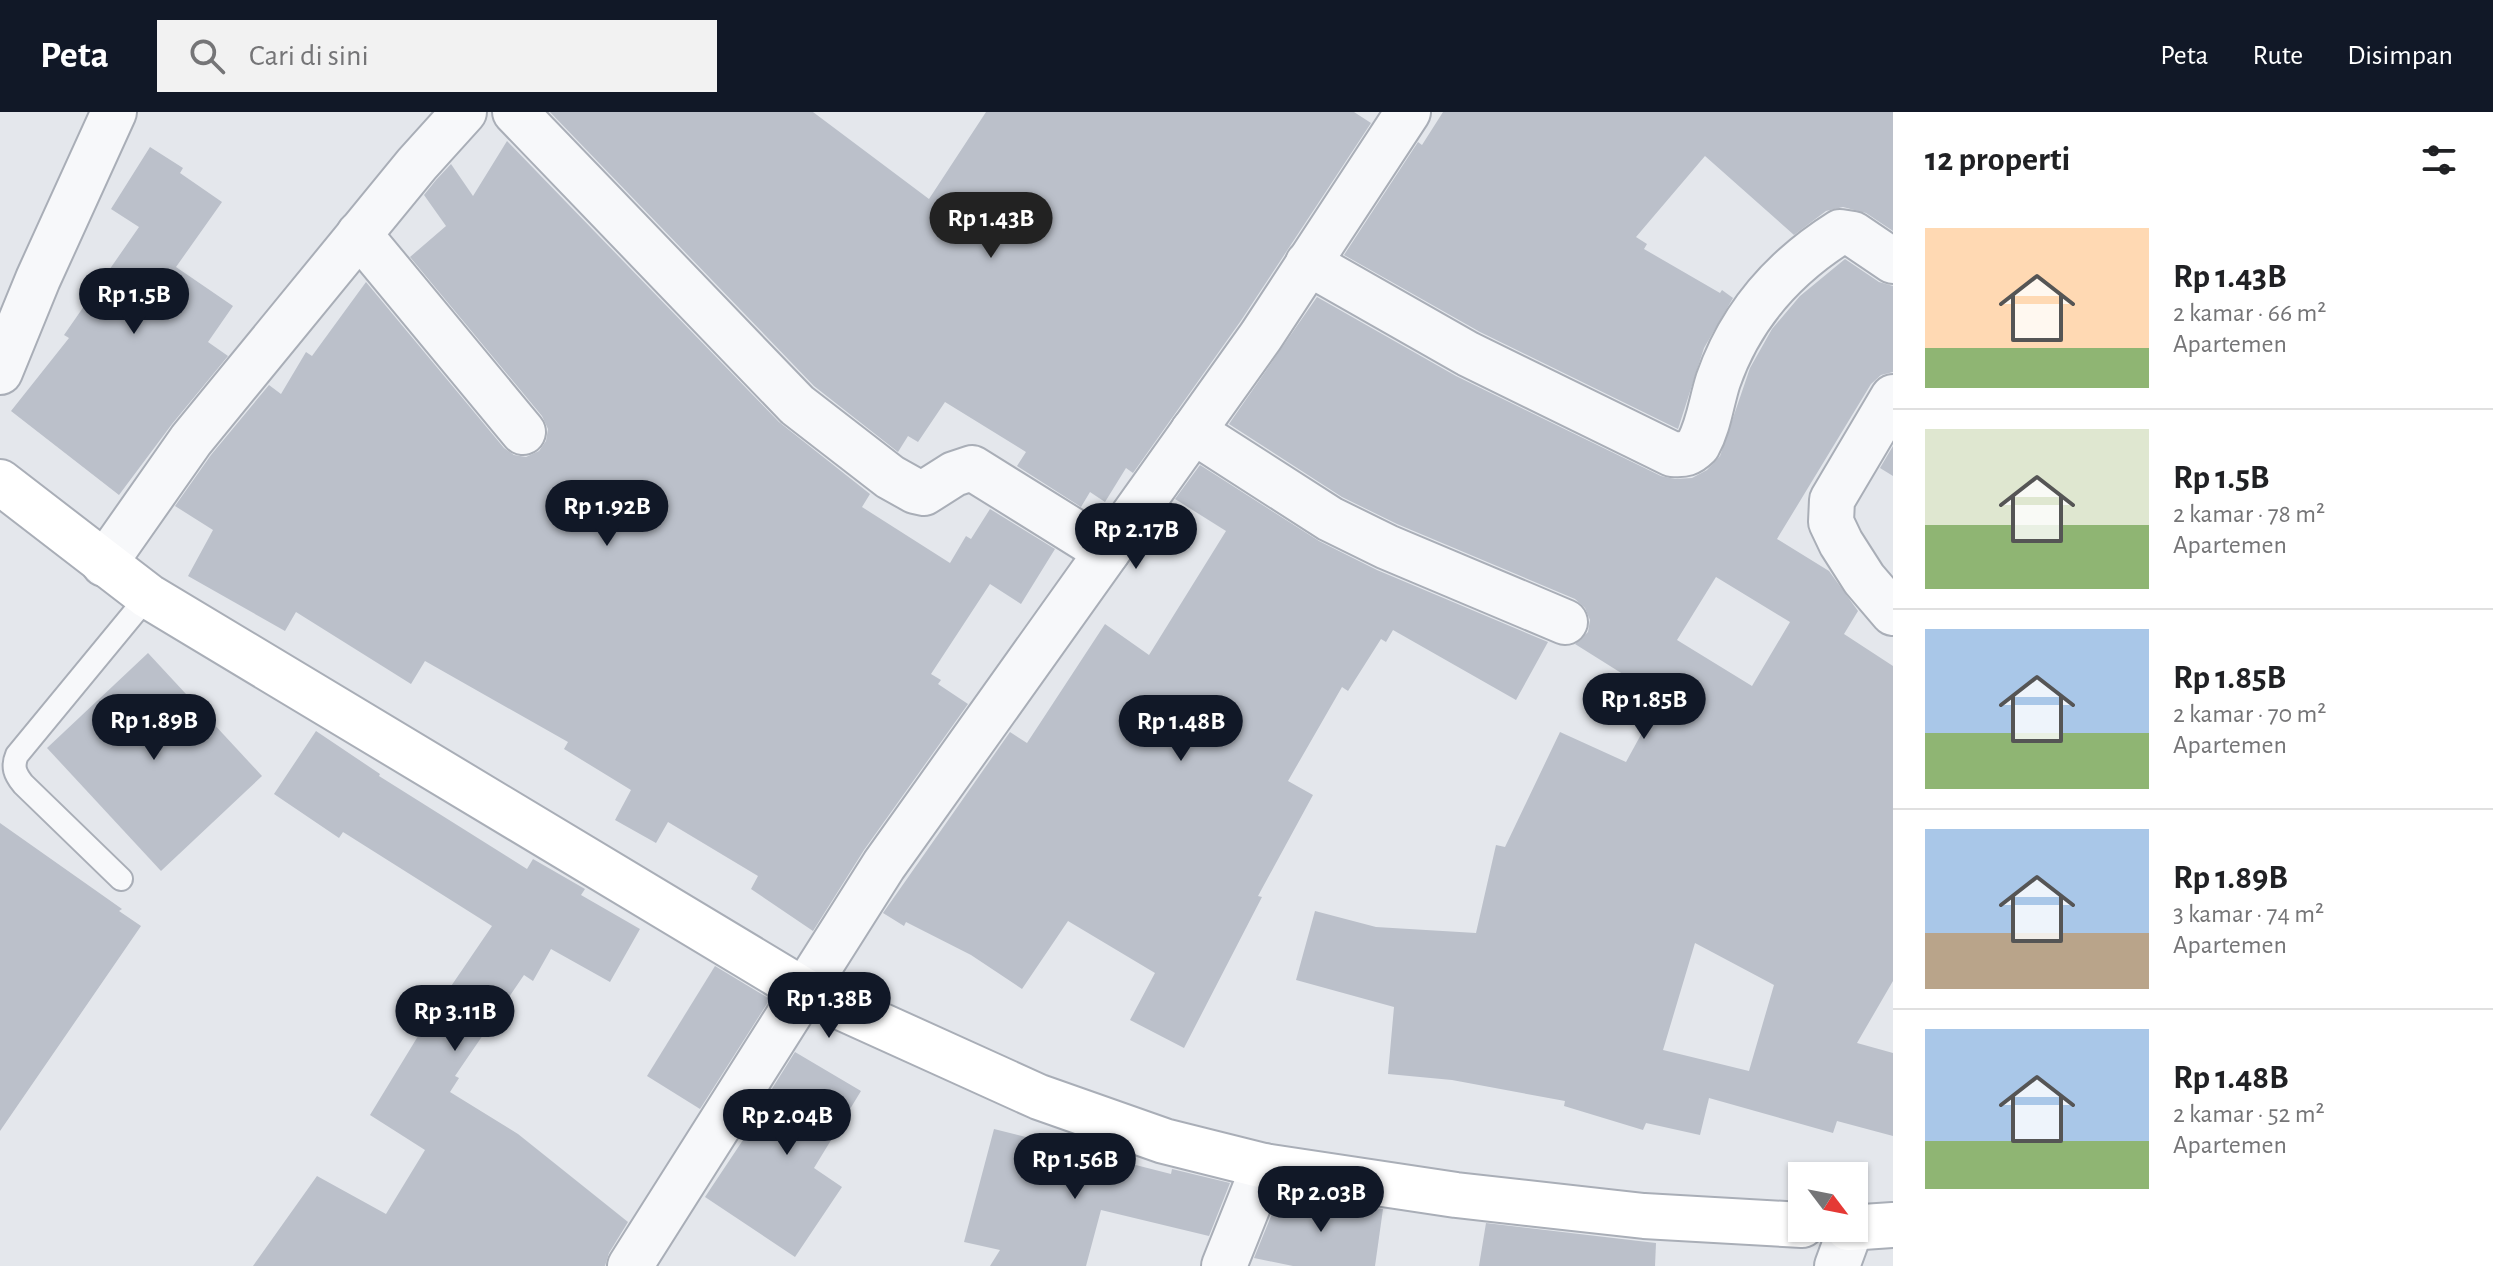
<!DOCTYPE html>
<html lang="id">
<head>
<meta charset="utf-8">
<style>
  body { margin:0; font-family:"Alegreya Sans",sans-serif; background:#f2f2f2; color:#202124; height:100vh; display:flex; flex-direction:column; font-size:30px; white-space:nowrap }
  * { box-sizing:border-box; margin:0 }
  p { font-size:26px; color:#757577 }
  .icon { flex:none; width:44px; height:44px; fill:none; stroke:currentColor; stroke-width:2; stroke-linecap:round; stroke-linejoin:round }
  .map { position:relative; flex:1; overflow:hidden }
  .panel { display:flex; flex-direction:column; background:#fff; width:600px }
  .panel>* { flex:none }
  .needle { width:52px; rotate:122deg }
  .controls { position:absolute; left:1788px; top:1050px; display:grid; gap:16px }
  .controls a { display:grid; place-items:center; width:80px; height:80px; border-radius:0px; background:#fff; box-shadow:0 2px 6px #0004; font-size:40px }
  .price { position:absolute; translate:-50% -68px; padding:0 18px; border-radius:28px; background:#111827; color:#fff; font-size:26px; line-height:52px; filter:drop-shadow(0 2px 4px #0008) }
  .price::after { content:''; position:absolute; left:50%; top:48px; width:24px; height:18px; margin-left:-12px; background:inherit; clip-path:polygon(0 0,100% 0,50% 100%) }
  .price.on { background:#222; color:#fff }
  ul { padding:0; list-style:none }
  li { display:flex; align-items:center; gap:24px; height:200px; padding:0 32px }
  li+li { border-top:2px solid #e0e0e0 }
  li span { display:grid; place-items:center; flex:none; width:224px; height:160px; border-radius:0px; color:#555 }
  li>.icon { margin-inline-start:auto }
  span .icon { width:96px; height:96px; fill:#fffc; stroke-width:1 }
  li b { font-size:34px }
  h2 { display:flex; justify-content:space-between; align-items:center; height:96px; padding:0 32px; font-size:34px }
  header { display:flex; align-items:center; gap:48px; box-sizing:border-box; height:112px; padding:0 40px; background:#111827; color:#fff }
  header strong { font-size:38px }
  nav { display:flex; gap:44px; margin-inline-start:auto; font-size:28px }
  .search { width:560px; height:72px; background:#f2f2f2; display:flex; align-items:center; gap:20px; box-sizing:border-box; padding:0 28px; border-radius:0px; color:#757577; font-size:30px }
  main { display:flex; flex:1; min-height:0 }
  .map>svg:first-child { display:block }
</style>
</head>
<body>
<header>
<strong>Peta</strong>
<div class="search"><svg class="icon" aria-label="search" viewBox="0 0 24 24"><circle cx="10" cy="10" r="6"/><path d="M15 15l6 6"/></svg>Cari di sini</div>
<nav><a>Peta</a><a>Rute</a><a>Disimpan</a></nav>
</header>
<main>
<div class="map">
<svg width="1893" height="1154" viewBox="0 0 1893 1154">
  <rect width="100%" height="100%" fill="#e4e7ec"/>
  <g fill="#bbc0ca" fill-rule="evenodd">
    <path d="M550 0H813L929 87 986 0H1354L1371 11 1240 210 1133 361 1126 356 1105 390 1090 380 1081 395 1017 354 1026 340 945 290 918 330 908 324 898 340 814 274Z"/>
    <path d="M1443 0H1893V119L1866 101 1843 95 1826 99 1794 123 1705 44 1636 125 1647 132 1644 137 1720 181 1722 178 1733 186 1704 236 1678 317 1480 220 1344 143 1418 30 1422 33Z"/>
    <path d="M507 29 779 310 870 382 862 395 950 451 966 424 971 427 990 397 1055 437 1021 492 990 472 931 562 941 568 938 572 968 592 864 738 813 819 751 777 758 764 668 710 656 731 615 708 631 678 564 637 568 630 425 549 411 572 296 500 285 519 188 464 213 418 175 394 211 343 269 273 281 282 306 240 312 244 366 170 504 336 514 343 526 345 539 339 546 329 548 317 542 304 410 145 446 114 424 83 436 68 451 52 473 84Z"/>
    <path d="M150 35 183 56 180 61 222 90 176 155 233 194 208 230 228 244 172 312 119 383 11 299 69 226 64 223 139 115 111 97Z"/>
    <path d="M1845 147 1879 170 1893 174V260L1881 263 1871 272 1777 427 1829 459 1858 499 1844 522 1893 554V869L1857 931 1893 941V1024L1837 1009 1833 1021 1709 986 1700 1023 1646 1011 1643 1018 1564 994 1565 989 1452 968 1388 962 1394 895 1296 868 1315 799 1376 815 1476 821 1496 733 1505 735 1560 620 1626 650 1661 586 1575 532 1588 520 1590 508 1585 496 1575 487 1397 412 1342 385 1229 312 1317 185 1456 264 1661 364 1675 367 1692 366 1707 358 1720 344 1750 256 1772 217 1800 184ZM1716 465 1790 510 1752 574 1677 528ZM1695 831 1774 873 1749 959 1663 938Z"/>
    <path d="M1893 334V364L1880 356Z"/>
    <path d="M1200 353 1319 429 1377 458 1548 530 1516 588 1393 518 1386 530 1381 527 1348 579 1342 575 1288 669 1313 683 1258 784 1262 785 1184 936 1130 908 1155 861 1068 809 1022 877 971 843 906 810 904 814 883 801 1010 620 1027 631 1105 512 1149 543 1226 419 1175 387Z"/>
    <path d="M148 541 262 664 161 759 47 636Z"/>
    <path d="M316 619 380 662 379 664 527 757 533 747 585 777 581 783 640 817 610 870 551 837 533 869 524 863 455 964 459 966 450 980 518 1022 628 1110 609 1141 605 1154H253L317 1064 386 1102 425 1038 370 1003 426 911 492 814 343 720 339 726 274 682Z"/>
    <path d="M0 711 122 797 119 799 141 814 0 1019Z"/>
    <path d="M715 854 770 887 700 997 647 964Z"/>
    <path d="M795 940 861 979 814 1056 842 1075 795 1145 705 1085 745 1025 743 1023Z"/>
    <path d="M994 1017 1171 1062 1172 1057 1230 1071 1209 1124 1101 1098 1086 1154H990L1000 1138 964 1130Z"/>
    <path d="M1280 1082 1383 1097 1375 1154H1293L1254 1146Z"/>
    <path d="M1486 1111 1656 1131 1655 1154H1479Z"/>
  </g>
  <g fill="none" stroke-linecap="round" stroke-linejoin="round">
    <g stroke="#a9aeb7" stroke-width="26">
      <path id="lane" d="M121 767 23 672C15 662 12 655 17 643L148 484"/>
    </g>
    <g stroke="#a9aeb7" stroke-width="48">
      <g id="street">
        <path d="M515 0 797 293 890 365 915 379 924 381 954 362 972 356 1107 440"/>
        <path d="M359 122 523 320"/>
        <path d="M1308 151 1468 242 1672 342C1684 343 1689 342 1698 333 1709 313 1711 291 1718 269 1740 205 1783 156 1840 120L1853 122 1893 149"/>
        <path d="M0 260 38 167 114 0"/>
        <path d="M1893 285 1832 388 1831 410 1841 431 1864 467 1893 501"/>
        <path d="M1193 319 1330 407 1387 435 1565 510"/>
        <path d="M104 452 191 328 417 52 464 0"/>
        <path d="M630 1154 884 753 1261 224 1408 0"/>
        <path d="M1224 1154 1264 1054"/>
        <path d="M1837 1154 1851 1116"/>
      </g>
    </g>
    <g stroke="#a9aeb7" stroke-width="48">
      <g id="secondary">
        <path d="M0 370 148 484 805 879 1039 985 1164 1029 1264 1054 1456 1083 1644 1104 1802 1113"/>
        <path d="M1848 1116 1893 1113"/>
      </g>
    </g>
    <use href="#lane" stroke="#f7f8fa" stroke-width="22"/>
    <use href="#street" stroke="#f7f8fa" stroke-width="44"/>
    <use href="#secondary" stroke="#fff" stroke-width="44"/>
  </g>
</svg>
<div class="controls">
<a><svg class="needle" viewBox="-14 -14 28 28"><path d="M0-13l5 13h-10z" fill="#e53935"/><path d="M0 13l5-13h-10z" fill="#757577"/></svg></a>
</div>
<b class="price on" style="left:991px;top:148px">Rp 1.43B</b>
<b class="price" style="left:134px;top:224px">Rp 1.5B</b>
<b class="price" style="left:607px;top:436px">Rp 1.92B</b>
<b class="price" style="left:1136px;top:459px">Rp 2.17B</b>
<b class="price" style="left:1644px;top:629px">Rp 1.85B</b>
<b class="price" style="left:154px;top:650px">Rp 1.89B</b>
<b class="price" style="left:1181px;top:651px">Rp 1.48B</b>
<b class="price" style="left:829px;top:928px">Rp 1.38B</b>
<b class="price" style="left:455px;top:941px">Rp 3.11B</b>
<b class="price" style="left:787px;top:1045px">Rp 2.04B</b>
<b class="price" style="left:1075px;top:1089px">Rp 1.56B</b>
<b class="price" style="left:1321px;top:1122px">Rp 2.03B</b>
</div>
<section class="panel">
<h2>12 properti<svg class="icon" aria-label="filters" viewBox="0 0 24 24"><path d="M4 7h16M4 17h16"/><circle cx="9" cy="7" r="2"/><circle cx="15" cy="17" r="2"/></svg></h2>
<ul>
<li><span style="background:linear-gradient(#ffd9b3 75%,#8fb573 0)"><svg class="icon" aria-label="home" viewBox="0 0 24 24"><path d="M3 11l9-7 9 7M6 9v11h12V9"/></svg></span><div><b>Rp 1.43B</b><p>2 kamar · 66 m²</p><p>Apartemen</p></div></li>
<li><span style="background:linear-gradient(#dfe7d0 60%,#8fb573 0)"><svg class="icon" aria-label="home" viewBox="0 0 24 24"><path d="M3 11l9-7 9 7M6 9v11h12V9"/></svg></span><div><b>Rp 1.5B</b><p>2 kamar · 78 m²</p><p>Apartemen</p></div></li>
<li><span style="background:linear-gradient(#a9c7e8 65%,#8fb573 0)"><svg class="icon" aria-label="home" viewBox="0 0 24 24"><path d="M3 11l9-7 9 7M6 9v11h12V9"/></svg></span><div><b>Rp 1.85B</b><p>2 kamar · 70 m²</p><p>Apartemen</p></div></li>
<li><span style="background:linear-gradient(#a9c7e8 65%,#b9a48a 0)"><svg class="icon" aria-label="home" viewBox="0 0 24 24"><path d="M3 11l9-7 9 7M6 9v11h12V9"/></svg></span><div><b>Rp 1.89B</b><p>3 kamar · 74 m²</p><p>Apartemen</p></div></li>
<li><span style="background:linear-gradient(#a9c7e8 70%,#8fb573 0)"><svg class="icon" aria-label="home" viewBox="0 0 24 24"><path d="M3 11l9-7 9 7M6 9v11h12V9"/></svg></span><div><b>Rp 1.48B</b><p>2 kamar · 52 m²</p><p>Apartemen</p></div></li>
</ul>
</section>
</main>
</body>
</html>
